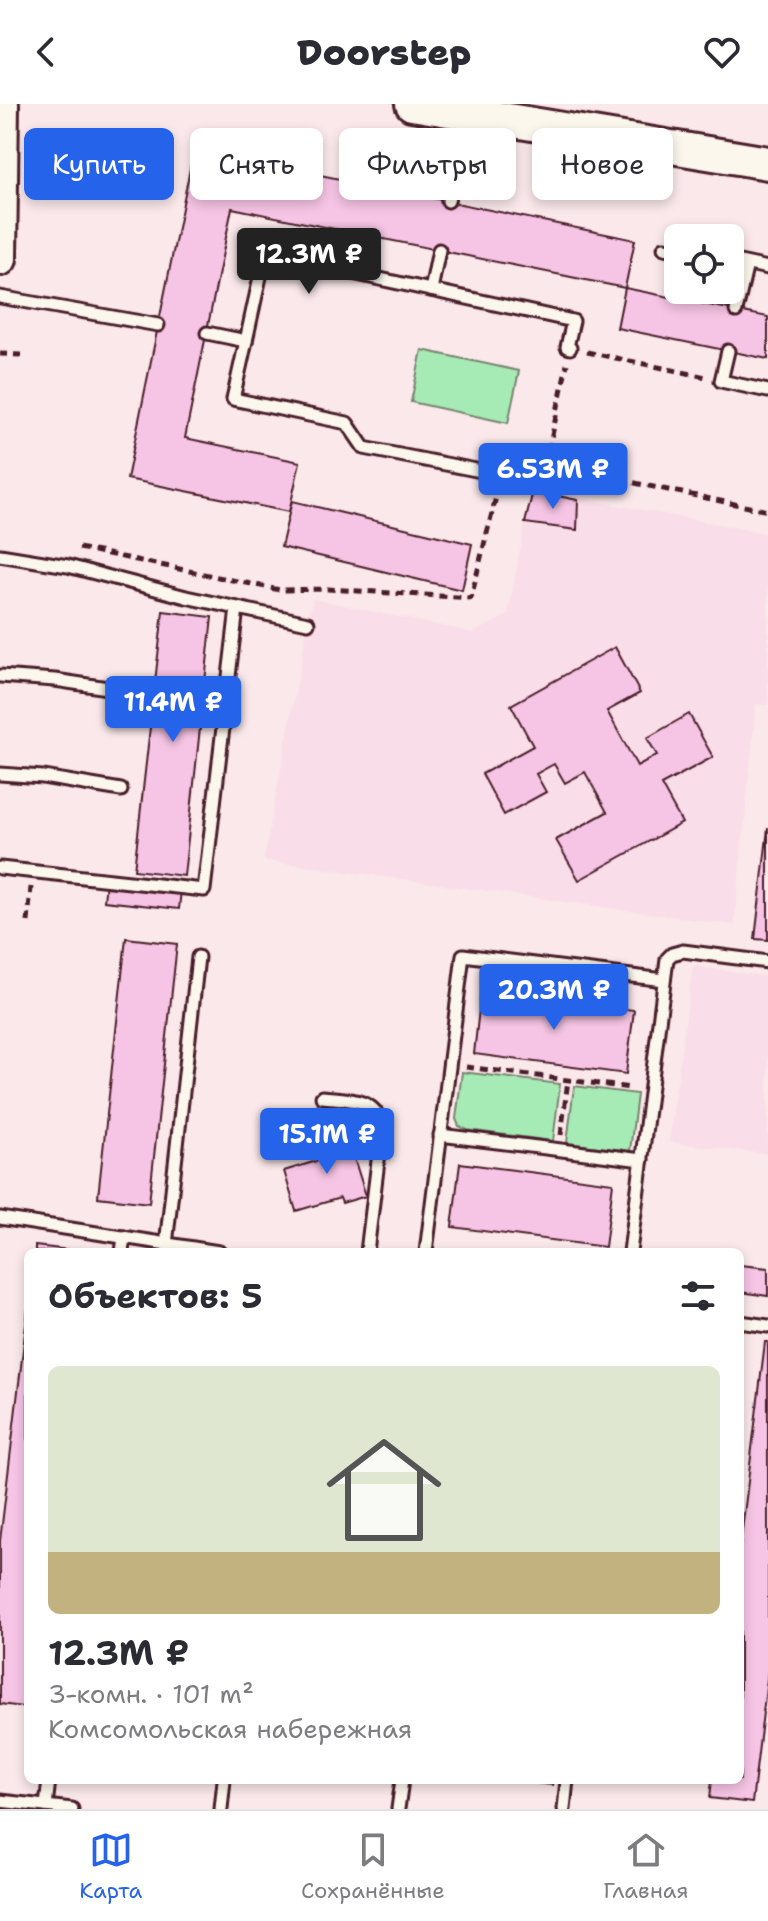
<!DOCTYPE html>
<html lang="ru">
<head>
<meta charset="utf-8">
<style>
  body { margin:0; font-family:"Shantell Sans",sans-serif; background:#f7f7f7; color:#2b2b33; height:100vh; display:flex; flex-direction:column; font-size:30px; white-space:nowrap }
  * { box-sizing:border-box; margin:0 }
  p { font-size:26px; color:#7c7c81 }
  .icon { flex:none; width:44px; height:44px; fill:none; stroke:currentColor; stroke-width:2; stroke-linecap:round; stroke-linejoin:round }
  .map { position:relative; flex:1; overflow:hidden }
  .details { position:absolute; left:24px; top:1144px; width:720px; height:536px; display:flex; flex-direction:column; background:#fff; border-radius:12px; box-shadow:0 4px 12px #0003 }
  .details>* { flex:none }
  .top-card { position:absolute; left:24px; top:24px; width:720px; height:72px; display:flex; gap:16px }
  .buttons { position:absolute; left:664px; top:120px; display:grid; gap:16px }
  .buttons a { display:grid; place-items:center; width:80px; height:80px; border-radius:12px; background:#fff; box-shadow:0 4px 12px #0003; font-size:40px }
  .price { position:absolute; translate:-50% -68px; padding:0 18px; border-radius:8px; background:#2563eb; color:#fff; font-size:26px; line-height:52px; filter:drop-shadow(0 2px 4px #0008) }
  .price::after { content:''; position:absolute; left:50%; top:48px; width:24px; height:18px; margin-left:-12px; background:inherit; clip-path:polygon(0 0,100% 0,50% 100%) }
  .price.on { background:#222; color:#fff }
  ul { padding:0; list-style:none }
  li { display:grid; align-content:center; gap:16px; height:424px; padding:0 24px }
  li+li { border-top:2px solid #e1e1e2 }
  li span { display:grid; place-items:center; height:248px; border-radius:12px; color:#555 }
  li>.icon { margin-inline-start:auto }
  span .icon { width:144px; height:144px; fill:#fffc; stroke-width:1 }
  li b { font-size:34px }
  h2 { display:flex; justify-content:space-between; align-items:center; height:96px; padding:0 24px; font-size:34px }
  .chip { padding:0 28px; border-radius:12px; background:#fff; box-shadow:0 4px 12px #0003; font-size:28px; line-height:72px }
  .chip.on { background:#2563eb; color:#fff }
  header { display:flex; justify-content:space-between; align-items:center; height:104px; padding:0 24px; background:#fff; font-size:36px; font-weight:800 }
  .tabs { display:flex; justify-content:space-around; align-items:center; height:112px; border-top:2px solid #e1e1e2; background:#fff; font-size:22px; color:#7c7c81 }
  .tabs a { display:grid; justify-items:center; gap:4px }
  .tabs .on { color:#2563eb }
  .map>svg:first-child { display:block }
</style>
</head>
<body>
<header><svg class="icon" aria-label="back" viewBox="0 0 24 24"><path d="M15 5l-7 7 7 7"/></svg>Doorstep<svg class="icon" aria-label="heart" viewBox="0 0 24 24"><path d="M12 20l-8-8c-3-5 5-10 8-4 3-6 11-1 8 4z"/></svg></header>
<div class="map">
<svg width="768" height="1705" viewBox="0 0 768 1705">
  <rect width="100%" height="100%" fill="#fae8ea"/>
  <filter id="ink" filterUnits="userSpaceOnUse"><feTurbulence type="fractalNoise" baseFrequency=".0125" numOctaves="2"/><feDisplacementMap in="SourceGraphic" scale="16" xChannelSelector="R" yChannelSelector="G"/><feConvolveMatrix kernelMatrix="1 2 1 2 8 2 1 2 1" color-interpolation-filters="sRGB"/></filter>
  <g filter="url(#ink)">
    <g fill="#f9dde8">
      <path d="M579 394 768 430V601L756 600 734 821 264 756 313 495 474 529 508 511 528 404Z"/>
      <path d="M693 862 768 873V1050L669 1038Z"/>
    </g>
    <g fill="#a6ebb6" stroke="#788570" stroke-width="2">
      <path d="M422 246 519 267 508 319 411 298Z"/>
      <path d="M462 968 560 980 553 1037 467 1026 459 1022 456 1015Z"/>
      <path d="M574 982 637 990 630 1047 567 1039Z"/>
    </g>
    <g fill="#f6c4e4" stroke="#4a1f2b" stroke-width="2">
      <path d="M194 45 635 136 625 184 232 104 185 334 300 358 289 408 127 375Z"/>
      <path d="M625 184 768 213V255L617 224Z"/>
      <path d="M533 387 578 396 577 426 525 419Z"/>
      <path d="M292 397 472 440 462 486 281 443Z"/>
      <path d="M163 507 212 513 184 772 134 766Z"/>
      <path d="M615 543 640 589 607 607 637 662 657 651 647 634 689 610 713 653 661 681 682 719 579 776 556 736 607 708 585 668 565 679 554 660 536 670 546 688 504 711 482 670 533 642 511 601Z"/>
      <path d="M768 724V836L755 835Z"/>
      <path d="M106 778 181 786 179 805 104 797Z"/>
      <path d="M126 834 177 840 149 1099 98 1093Z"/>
      <path d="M481 887 634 906 626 970 474 950Z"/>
      <path d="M346 1029 366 1092 342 1099 340 1094 296 1107 284 1067 323 1055 318 1037Z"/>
      <path d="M460 1059 613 1079 605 1143 452 1123Z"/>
      <path d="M35 1142 78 1147V1148H35Z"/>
      <path d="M740 1161 768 1164V1192L740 1188Z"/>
      <path d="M28 1204V1563L23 1603 0 1600V1437Z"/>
      <path d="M765 1238H768V1567L752 1699 710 1694 712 1676H740V1443Z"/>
      <path d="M510 1676H553L552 1681Z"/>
    </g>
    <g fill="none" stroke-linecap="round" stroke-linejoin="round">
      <g stroke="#4a1f2b" stroke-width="17">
        <g id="lane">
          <path d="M448 97 466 10"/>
          <path d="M664 144 678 146"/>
          <path d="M730 156 768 164"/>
          <path d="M431 186 439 146"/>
          <path d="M0 193 158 221"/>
          <path d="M736 207 747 160"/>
          <path d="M207 229 246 237 265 150 573 217 567 243 570 244"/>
          <path d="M246 237 233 295 347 319 364 344 481 367"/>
          <path d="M728 247 721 277 768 287"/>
          <path d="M0 451 68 462 186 493 308 519"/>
          <path d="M0 572 55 576 134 588"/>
          <path d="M0 670 43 673 121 686"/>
          <path d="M0 764 204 786 237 504"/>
          <path d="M322 993C348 996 377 993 382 1024L367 1148"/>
          <path d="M440 1031 642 1056"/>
          <path d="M0 1114 219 1148"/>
          <path d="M166 1141 198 853"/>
          <path d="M122 1148 124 1133"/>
          <path d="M426 1148 463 851 664 876"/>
          <path d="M630 1148 667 855 672 850 683 847 768 858"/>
          <path d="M740 1218 768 1222"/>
          <path d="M0 1697 72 1705"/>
          <path d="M46 1702 49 1676"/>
          <path d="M221 1705 224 1676"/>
          <path d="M398 1705 402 1676"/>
          <path d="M564 1705 567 1676"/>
        </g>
      </g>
      <g stroke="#4a1f2b" stroke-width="38">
        <g id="secondary">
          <path d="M412 0 768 59"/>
          <path d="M0 155 2 0"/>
        </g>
      </g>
      <g stroke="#4a1f2b" stroke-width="5" stroke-dasharray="8 6" stroke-linecap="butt">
        <path d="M587 248 706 273"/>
        <path d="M0 250 22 251"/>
        <path d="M497 350 768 407"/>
        <path d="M546 360 567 260"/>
        <path d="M79 444 280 486 328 485 471 494 506 352"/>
        <path d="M28 818 31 783"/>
        <path d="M466 963 631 984"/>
        <path d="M561 1031 568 976"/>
      </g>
      <use href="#lane" stroke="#fbf7ec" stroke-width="11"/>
      <use href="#secondary" stroke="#fbf7ec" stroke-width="32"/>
    </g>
  </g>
</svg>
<div class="buttons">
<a><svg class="icon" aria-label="locate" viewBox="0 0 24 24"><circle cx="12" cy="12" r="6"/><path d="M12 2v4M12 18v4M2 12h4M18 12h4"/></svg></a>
</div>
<b class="price on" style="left:309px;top:192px">12.3M ₽</b>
<b class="price" style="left:553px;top:407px">6.53M ₽</b>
<b class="price" style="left:173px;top:640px">11.4M ₽</b>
<b class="price" style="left:554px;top:928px">20.3M ₽</b>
<b class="price" style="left:327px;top:1072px">15.1M ₽</b>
<div class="top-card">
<a class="chip on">Купить</a>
<a class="chip">Снять</a>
<a class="chip">Фильтры</a>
<a class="chip">Новое</a>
</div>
<section class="details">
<h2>Объектов: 5<svg class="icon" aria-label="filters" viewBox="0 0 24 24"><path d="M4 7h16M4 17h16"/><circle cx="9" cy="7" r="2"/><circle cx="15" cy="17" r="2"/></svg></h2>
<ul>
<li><span style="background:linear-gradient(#dfe7d0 75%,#c2b280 0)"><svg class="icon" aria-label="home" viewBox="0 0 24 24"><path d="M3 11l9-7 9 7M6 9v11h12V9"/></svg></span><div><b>12.3M ₽</b><p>3-комн. · 101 m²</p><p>Комсомольская набережная</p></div></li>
</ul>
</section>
</div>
<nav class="tabs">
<a class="on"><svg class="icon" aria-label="map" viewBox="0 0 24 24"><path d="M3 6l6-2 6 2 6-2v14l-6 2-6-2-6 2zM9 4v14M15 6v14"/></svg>Карта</a>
<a><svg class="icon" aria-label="saved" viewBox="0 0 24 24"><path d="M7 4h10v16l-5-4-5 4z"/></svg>Сохранённые</a>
<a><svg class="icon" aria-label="home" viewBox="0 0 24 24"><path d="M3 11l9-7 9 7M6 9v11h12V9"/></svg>Главная</a>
</nav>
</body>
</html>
